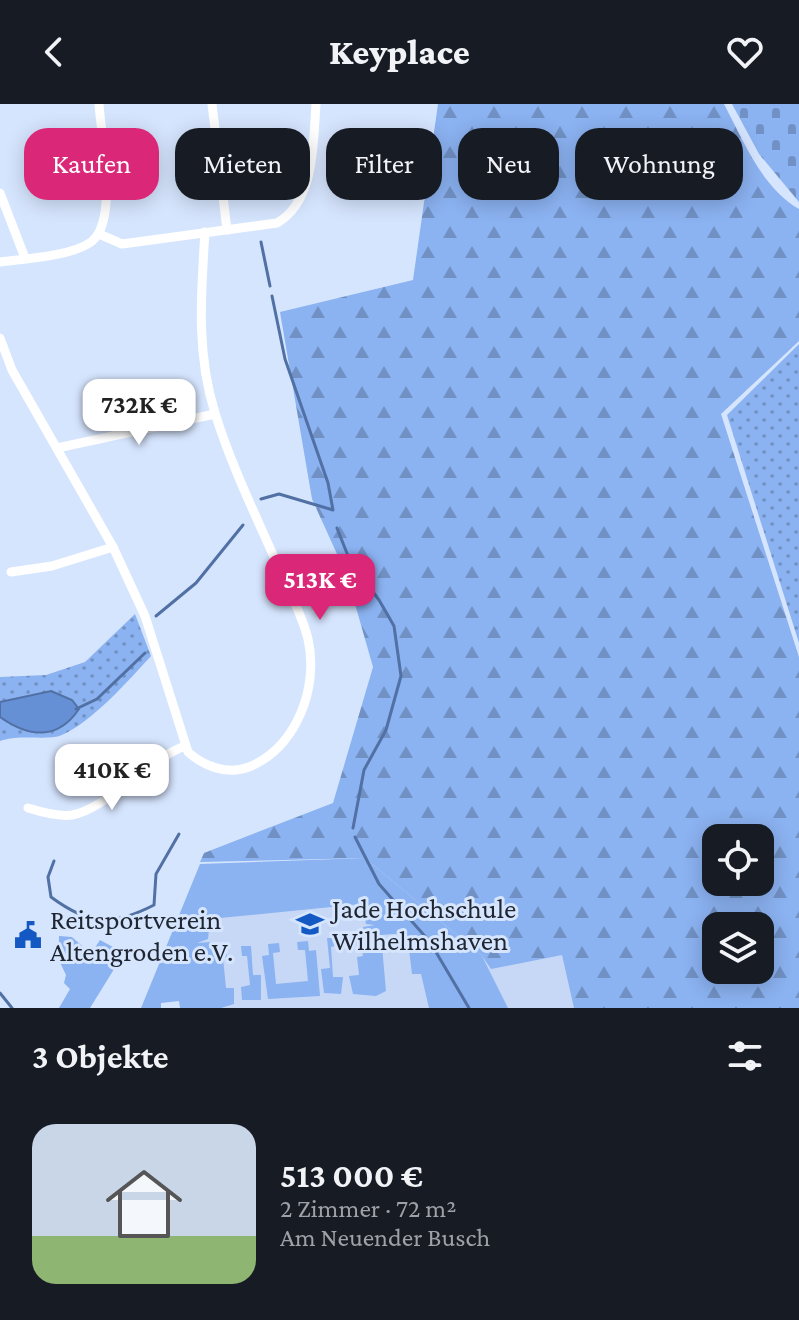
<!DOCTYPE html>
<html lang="de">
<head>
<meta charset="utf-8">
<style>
  body { margin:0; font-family:"Crimson Pro",serif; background:#20242c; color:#f1f3f6; height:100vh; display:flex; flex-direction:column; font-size:30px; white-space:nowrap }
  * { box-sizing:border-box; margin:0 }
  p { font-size:26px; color:#9ea1a6 }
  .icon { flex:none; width:44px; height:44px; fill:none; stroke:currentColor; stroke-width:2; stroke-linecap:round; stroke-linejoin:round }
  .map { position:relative; height:904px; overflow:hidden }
  .sheet { display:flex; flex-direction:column; background:#171b24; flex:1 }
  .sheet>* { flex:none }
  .hud { position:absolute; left:24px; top:24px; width:752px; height:72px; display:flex; gap:16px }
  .fabs { position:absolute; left:702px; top:720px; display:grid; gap:16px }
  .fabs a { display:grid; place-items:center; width:72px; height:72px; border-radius:16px; background:#171b24; box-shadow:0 4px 20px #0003; font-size:40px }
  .price { position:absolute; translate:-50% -68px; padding:0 18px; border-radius:16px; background:#fff; color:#222; font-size:26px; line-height:52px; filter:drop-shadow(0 2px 4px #0008) }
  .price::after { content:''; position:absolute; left:50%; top:48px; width:24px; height:18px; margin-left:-12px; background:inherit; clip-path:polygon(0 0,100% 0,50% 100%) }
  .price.on { background:#db2777; color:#fff }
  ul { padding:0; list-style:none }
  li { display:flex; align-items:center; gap:24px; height:200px; padding:0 32px }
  li span { display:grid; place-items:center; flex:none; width:224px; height:160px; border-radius:24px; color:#555 }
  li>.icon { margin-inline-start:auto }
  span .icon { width:96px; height:96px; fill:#fffc; stroke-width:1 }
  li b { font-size:34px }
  h2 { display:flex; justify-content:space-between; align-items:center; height:96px; padding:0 32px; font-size:34px }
  .chip { padding:0 28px; border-radius:24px; background:#171b24; box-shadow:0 4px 20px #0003; font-size:28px; line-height:72px }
  .chip.on { background:#db2777; color:#fff }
  header { display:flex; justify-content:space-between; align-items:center; height:104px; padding:0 32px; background:#171b24; font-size:36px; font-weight:800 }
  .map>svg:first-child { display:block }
</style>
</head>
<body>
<header><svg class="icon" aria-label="back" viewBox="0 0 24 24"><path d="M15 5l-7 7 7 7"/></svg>Keyplace<svg class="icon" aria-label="heart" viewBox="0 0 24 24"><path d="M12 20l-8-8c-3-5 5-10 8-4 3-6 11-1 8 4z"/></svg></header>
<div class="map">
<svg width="799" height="904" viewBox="0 0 799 904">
  <defs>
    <pattern id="forest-firs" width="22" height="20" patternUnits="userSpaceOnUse" patternTransform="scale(2)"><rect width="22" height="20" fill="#8bb2f1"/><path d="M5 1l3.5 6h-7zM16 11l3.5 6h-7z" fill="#7191c4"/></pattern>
    <pattern id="cemetery-stones" width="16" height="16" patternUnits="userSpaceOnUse" patternTransform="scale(2)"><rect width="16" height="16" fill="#8bb2f1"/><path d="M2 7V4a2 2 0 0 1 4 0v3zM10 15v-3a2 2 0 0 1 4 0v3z" fill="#7191c4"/></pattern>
    <pattern id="park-dots" width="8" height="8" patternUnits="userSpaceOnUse" patternTransform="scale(2)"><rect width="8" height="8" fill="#8bb2f1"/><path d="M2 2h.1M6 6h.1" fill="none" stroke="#7191c4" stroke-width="1.8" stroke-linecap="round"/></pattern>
  </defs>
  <rect width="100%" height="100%" fill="#d6e5fe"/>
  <path fill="#c7d8f6" d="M368 771 471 854 569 841 598 904H197L190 799Z"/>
  <g fill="#8bb2f1">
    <path d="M365 754 482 852 508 904H429L421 870H412L407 829 381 831 386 887 376 892 353 890 349 872 359 871 357 853 363 852 361 838 351 841 350 832 364 830 363 823 375 821 366 820 361 800 210 815 208 835 197 839 211 838 212 845 226 844 227 853 223 854 226 884H234V900L221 904H180L179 897 161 899V904H141L200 760Z"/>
    <path d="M59 832 72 833 91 850 100 836 124 849 90 904H59L70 885 64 879 66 871 53 844 59 841Z"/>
    <path d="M327 834H334L335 842 331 843 333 873H343L341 890 324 889 321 865 330 864Z"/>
    <path d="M308 837 309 847 316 846 320 892 268 895 262 852 269 851 268 840 279 839 280 848 273 849 276 880 308 877 305 846H298L297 838Z"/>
    <path d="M241 842H251L253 871H261V896H242L241 883 250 881 247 852H242Z"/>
  </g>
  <path fill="url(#forest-firs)" fill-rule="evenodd" d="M438 0H724C743 36 762 84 799 105V237L721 310 799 553V904H574L562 851 491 865 482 852 365 754 200 758 204 749 333 699 373 563 347 472 312 395 280 208 413 176ZM716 734H760V778H716ZM716 822H760V866H716Z"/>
  <path fill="url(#cemetery-stones)" d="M732 0H799V98L759 50Z"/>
  <g fill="url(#park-dots)">
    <path d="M799 240V539L727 311Z"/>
    <path d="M135 510 151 552C129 576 92 618 62 631 48 637 20 630 0 637V573L46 571 85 558Z"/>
  </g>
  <path fill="#6690d6" stroke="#5170a4" stroke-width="2" d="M51 587 72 596 79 605C58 636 30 634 0 613V598Z"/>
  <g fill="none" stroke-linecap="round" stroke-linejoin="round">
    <g stroke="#5170a4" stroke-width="3">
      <path d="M261 138 270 182"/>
      <path d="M261 395 279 390 333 406 328 379 285 255 272 192"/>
      <path d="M337 424 350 457 379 496 394 522 401 572 386 626 364 666 353 724"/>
      <path d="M156 512 196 479 243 421"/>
      <path d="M76 605 97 595 145 549"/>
      <path d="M355 733 379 780 430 838 469 904"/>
      <path d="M54 757 48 773 51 793C90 822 113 822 154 801L156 770 179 730"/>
      <path d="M0 889 12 904"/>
    </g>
    <g stroke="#fff" stroke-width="9">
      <path d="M212 0 227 126"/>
      <path d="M0 89 25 154"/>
      <path d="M99 130 122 140 277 119C315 97 313 40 316 0"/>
      <path d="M0 158C24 155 72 152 91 138 119 117 101 33 99 0"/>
      <path d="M0 234 12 266 113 443 145 512 188 648C205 663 228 671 249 663 297 643 319 583 308 535 302 510 288 485 278 462 256 412 231 361 215 309 196 249 201 190 205 128"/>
      <path d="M57 344 215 310"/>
      <path d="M11 468 52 462 113 443"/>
      <path d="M28 704C41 708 58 713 72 711 106 705 147 656 185 642"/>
    </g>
  </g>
  <defs>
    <g id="university-bare" transform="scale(2.16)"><path d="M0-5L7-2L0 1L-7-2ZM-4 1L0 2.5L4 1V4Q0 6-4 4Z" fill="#1358c3" stroke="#d6e5fe" stroke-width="2.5" paint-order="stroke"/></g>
    <g id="civic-bare" transform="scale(2.16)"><path d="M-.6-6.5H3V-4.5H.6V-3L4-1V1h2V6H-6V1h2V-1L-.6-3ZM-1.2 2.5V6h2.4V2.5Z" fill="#1358c3" stroke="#d6e5fe" stroke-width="2.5" paint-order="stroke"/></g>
  </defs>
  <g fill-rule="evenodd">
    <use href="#university-bare" x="310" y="820"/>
    <use href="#civic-bare" x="28" y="831"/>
  </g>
  <g text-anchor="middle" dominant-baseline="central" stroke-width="6" stroke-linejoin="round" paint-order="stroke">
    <g font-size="28" fill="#1f2631" stroke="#d6e5fe" text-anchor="start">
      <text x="332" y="804">Jade Hochschule<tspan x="332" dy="32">Wilhelmshaven</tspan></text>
      <text x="50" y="815">Reitsportverein<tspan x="50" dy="32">Altengroden e.V.</tspan></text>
    </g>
  </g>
</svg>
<div class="fabs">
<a><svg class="icon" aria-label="locate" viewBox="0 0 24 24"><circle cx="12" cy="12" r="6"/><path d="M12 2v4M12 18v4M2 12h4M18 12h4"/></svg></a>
<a><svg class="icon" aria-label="layers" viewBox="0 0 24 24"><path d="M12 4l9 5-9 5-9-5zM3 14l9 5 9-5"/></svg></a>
</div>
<b class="price" style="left:139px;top:343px">732K €</b>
<b class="price on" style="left:320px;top:518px">513K €</b>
<b class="price" style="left:112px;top:708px">410K €</b>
<div class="hud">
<a class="chip on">Kaufen</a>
<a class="chip">Mieten</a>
<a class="chip">Filter</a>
<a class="chip">Neu</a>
<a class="chip">Wohnung</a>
</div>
</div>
<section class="sheet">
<h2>3 Objekte<svg class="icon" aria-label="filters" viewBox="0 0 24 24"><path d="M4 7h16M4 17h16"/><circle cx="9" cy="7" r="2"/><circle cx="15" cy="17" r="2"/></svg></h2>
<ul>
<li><span style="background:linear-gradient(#c9d6e8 70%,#8fb573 0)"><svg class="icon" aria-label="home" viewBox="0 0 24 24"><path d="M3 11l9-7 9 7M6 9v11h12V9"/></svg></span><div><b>513 000 €</b><p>2 Zimmer · 72 m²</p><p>Am Neuender Busch</p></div></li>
</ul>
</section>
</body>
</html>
